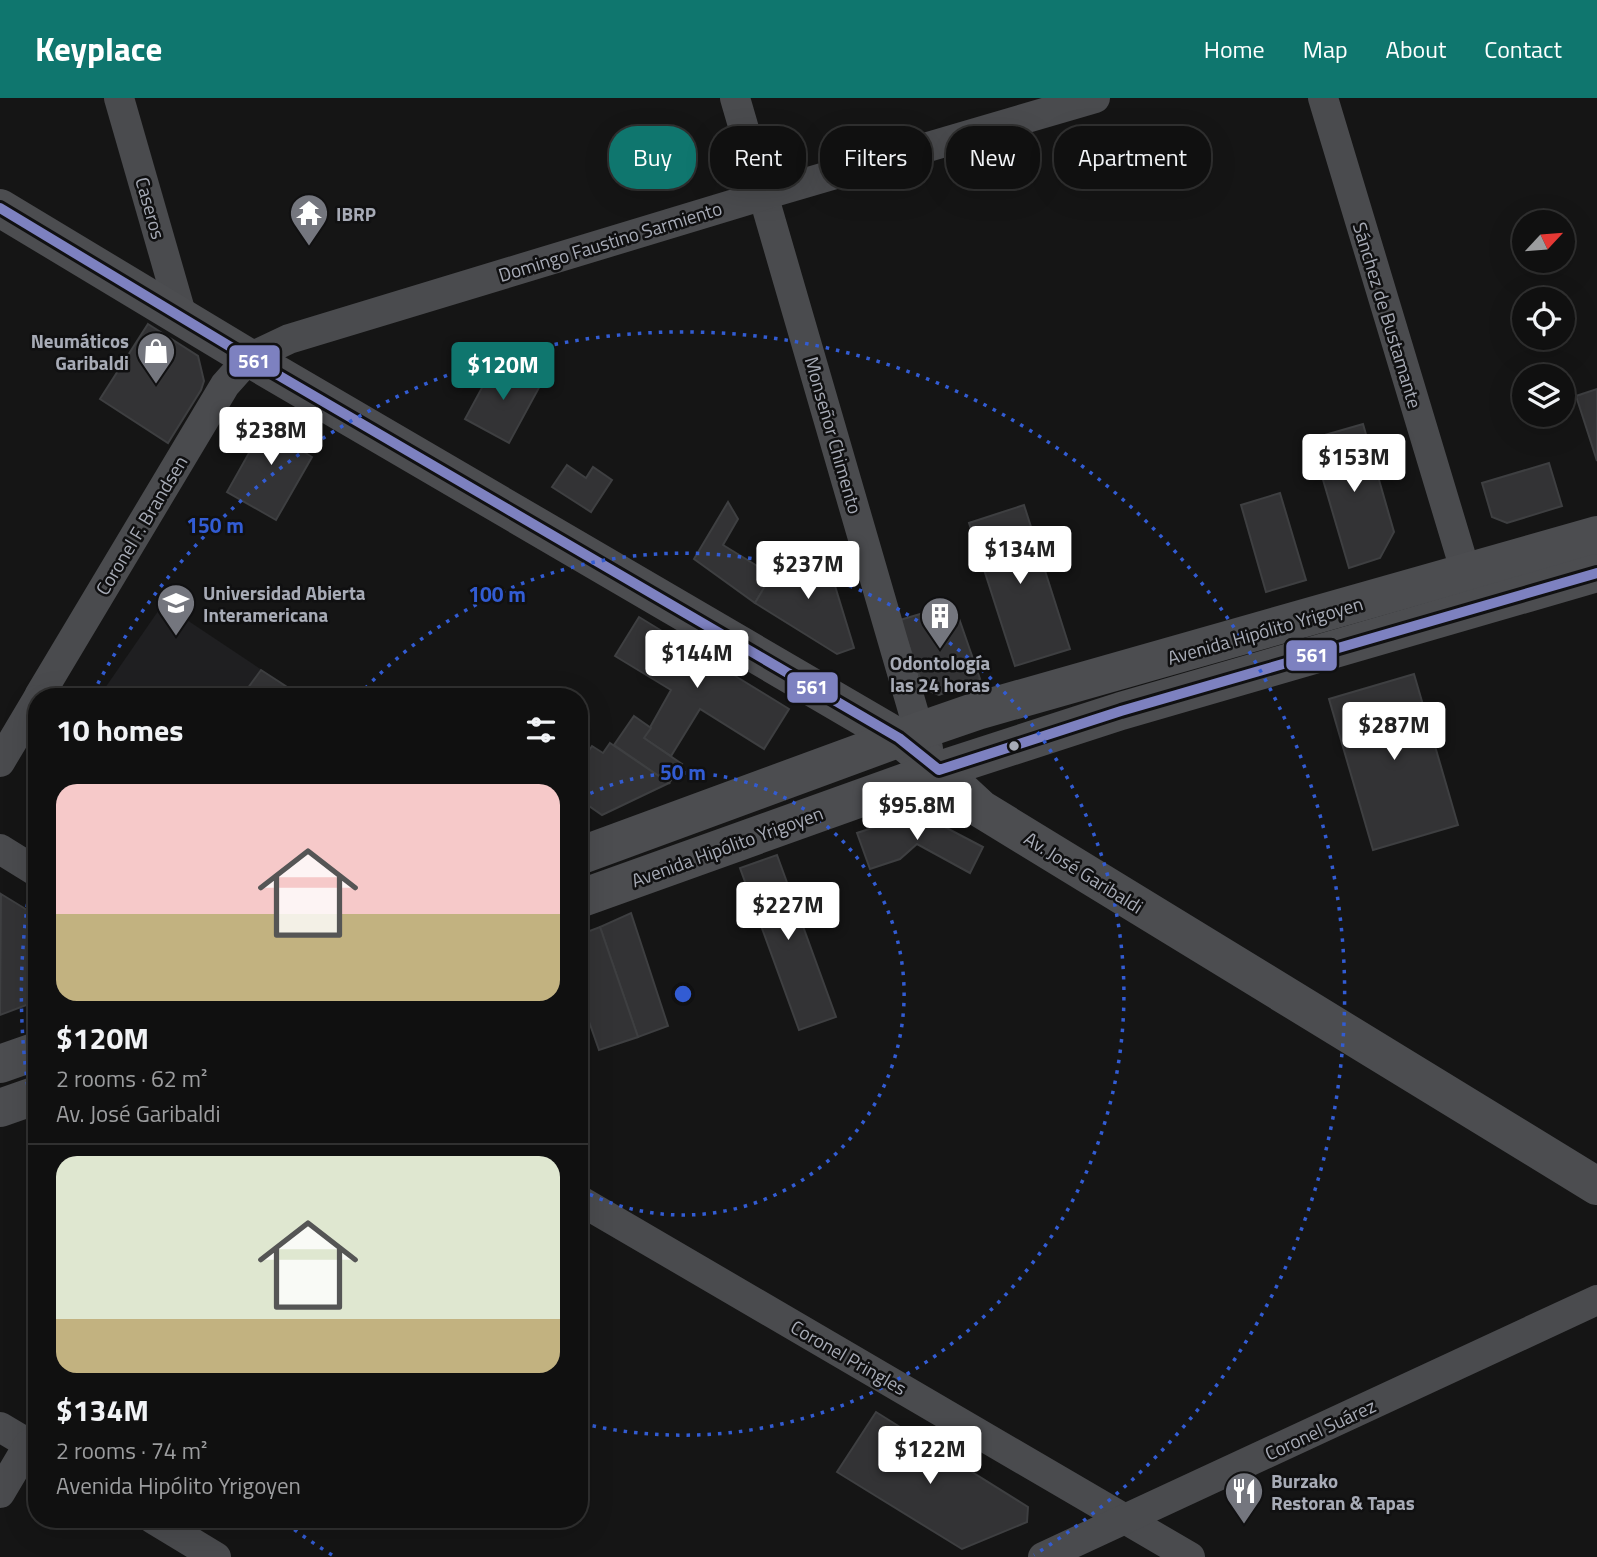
<!DOCTYPE html>
<html lang="en">
<head>
<meta charset="utf-8">
<style>
  body { margin:0; font-family:"Titillium Web",sans-serif; background:#1e1e1e; color:#f1f3f6; height:100vh; display:flex; flex-direction:column; font-size:26px; white-space:nowrap }
  * { box-sizing:border-box; margin:0 }
  p { font-size:23px; color:#9c9d9f }
  .icon { flex:none; width:38px; height:38px; fill:none; stroke:currentColor; stroke-width:2; stroke-linecap:round; stroke-linejoin:round }
  .map { position:relative; flex:1; overflow:hidden }
  .side { position:absolute; left:28px; top:590px; width:560px; height:840px; display:flex; flex-direction:column; background:#101010; border-radius:28px; box-shadow:0 7px 28px #0002,0 0 0 2px #303030 }
  .side>* { flex:none }
  .top-card { position:absolute; left:609px; top:28px; width:665px; height:63px; display:flex; gap:14px }
  .needle { width:46px; rotate:64deg }
  .fabs { position:absolute; left:1512px; top:112px; display:grid; gap:14px }
  .fabs a { display:grid; place-items:center; width:63px; height:63px; border-radius:50%; background:#101010; box-shadow:0 7px 28px #0002,0 0 0 2px #303030; font-size:35px }
  .price { position:absolute; translate:-50% -60px; padding:0 16px; border-radius:7px; background:#fff; color:#222; font-size:23px; line-height:46px; filter:drop-shadow(0 2px 4px #0008) }
  .price::after { content:''; position:absolute; left:50%; top:42px; width:21px; height:16px; margin-left:-10px; background:inherit; clip-path:polygon(0 0,100% 0,50% 100%) }
  .price.active { background:#0f766e; color:#fff }
  ul { padding:0; list-style:none }
  li { display:grid; align-content:center; gap:14px; height:371px; padding:0 28px }
  li+li { border-top:2px solid #303030 }
  li span { display:grid; place-items:center; height:217px; border-radius:21px; color:#555 }
  li>.icon { margin-inline-start:auto }
  span .icon { width:126px; height:126px; fill:#fffc; stroke-width:1 }
  li b { font-size:30px }
  h2 { display:flex; justify-content:space-between; align-items:center; height:84px; padding:0 28px; font-size:30px }
  .chip { padding:0 24px; border-radius:28px; background:#101010; box-shadow:0 7px 28px #0002,0 0 0 2px #303030; font-size:24px; line-height:63px }
  .chip.active { background:#0f766e; color:#fff }
  header { display:flex; align-items:center; gap:42px; box-sizing:border-box; height:98px; padding:0 35px; background:#0f766e; color:#fff }
  header strong { font-size:33px }
  nav { display:flex; gap:38px; margin-inline-start:auto; font-size:24px }
  .map>svg:first-child { display:block }
</style>
</head>
<body>
<header>
<strong>Keyplace</strong>
<nav><a>Home</a><a>Map</a><a>About</a><a>Contact</a></nav>
</header>
<div class="map">
<svg width="1597" height="1459" viewBox="0 0 1597 1459">
  <rect width="100%" height="100%" fill="#151515"/>
  <path fill="#1f1f21" d="M163 506 301 598H119L105 590Z"/>
  <g fill="#333335" stroke="#3e3f41" stroke-width="2">
    <path d="M148 226 198 258 204 283 201 292 168 345 100 301Z"/>
    <path d="M497 262 541 286 509 345 465 321Z"/>
    <path d="M1597 291V363L1576 298Z"/>
    <path d="M281 310 301 322 288 344 312 359 276 422 227 394 272 314Z"/>
    <path d="M1363 326 1394 434 1380 460 1349 470 1311 341Z"/>
    <path d="M1549 365 1562 408 1507 425 1492 419 1482 385Z"/>
    <path d="M567 367 586 380 593 369 612 382 591 414 552 389Z"/>
    <path d="M1280 395 1306 482 1266 494 1241 407Z"/>
    <path d="M728 404 738 421 723 447 772 477 755 505 694 461Z"/>
    <path d="M1024 407 1070 551 1015 568 969 425Z"/>
    <path d="M824 452 854 550 837 556 755 505 778 466Z"/>
    <path d="M954 506 980 581 939 597 924 591 900 522Z"/>
    <path d="M639 519 789 611 764 651 700 611 671 658 644 640 671 592 615 558Z"/>
    <path d="M261 572 301 598H242Z"/>
    <path d="M1414 576 1458 727 1373 752 1329 601Z"/>
    <path d="M634 618 651 630 644 640 682 666 669 685 614 647Z"/>
    <path d="M610 645 669 685 602 717 579 701V689L586 679 579 674V667L592 648 603 655Z"/>
    <path d="M918 715 983 749 970 775 917 746 900 761 870 771 857 735Z"/>
    <path d="M777 757 836 919 799 932 740 770Z"/>
    <path d="M1 796 37 818V903L0 917Z"/>
    <path d="M631 815 668 928 638 939 600 829Z"/>
    <path d="M600 829 638 939 599 952 579 895V837Z"/>
    <path d="M876 1314 1028 1409 1027 1424 962 1451 837 1374Z"/>
  </g>
  <g fill="none" stroke-linecap="round" stroke-linejoin="round">
    <g stroke="#4a4b4e" stroke-width="30">
      <path d="M119 0 182 219"/>
      <path d="M735 0 919 633 928 650"/>
      <path d="M1323 0 1466 475"/>
      <path d="M39 598 225 287 249 260 289 241 764 97 1095 0"/>
      <path d="M0 664 37 602"/>
      <path d="M0 751 37 774"/>
      <path d="M579 1102 1190 1459"/>
      <path d="M0 1329 37 1351"/>
      <path d="M0 1395 29 1346"/>
      <path d="M153 1421 216 1459"/>
      <path d="M1043 1459 1597 1202"/>
    </g>
    <g stroke="#4c4d50" stroke-width="38">
      <path d="M0 110 249 260 899 640 939 672 981 711 1597 1088"/>
      <path d="M579 758 919 633 977 613 1597 437"/>
      <path d="M579 801 939 672 1121 613 1597 475"/>
      <path d="M0 966 37 953"/>
      <path d="M0 1010 37 997"/>
    </g>
    <g stroke="#101011" stroke-width="16">
      <path id="bus-1" d="M0 110 249 260 899 640 939 672 1121 613 1597 475"/>
    </g>
    <use href="#bus-1" stroke="#7d81c0" stroke-width="10"/>
  </g>
  <g fill="none" stroke="#325cd3" stroke-width="3.5" stroke-dasharray="3.5 7">
    <path d="M581 700A221 221 0 1 1 581 1092"/>
    <path d="M358 598A441 441 0 1 1 580 1325"/>
    <path d="M332 1457A662 662 0 0 1 280 1421M37 1039A662 662 0 0 1 37 753M93 595A662 662 0 1 1 1034 1457"/>
  </g>
  <defs>
    <g id="temple-pin" transform="scale(2.0125)"><path d="M0 17L-7.5 6A9.5 9.5 0 1 1 7.5 6Z" fill="#74767e" stroke="#101011"/><path d="M0-6L5-2H3V0L6.5 2.5H4V6H1.5V3h-3V6H-4V2.5H-6.5L-3 0V-2H-5Z" fill="#fff"/></g>
    <g id="shop-pin" transform="scale(2.0125)"><path d="M0 17L-7.5 6A9.5 9.5 0 1 1 7.5 6Z" fill="#74767e" stroke="#101011"/><path d="M-5-2.5h2.3a2.7 3.5 0 0 1 5.4 0H5L5.5 6h-11ZM-1.5-2.5h3a1.5 2.3 0 0 0-3 0Z" fill="#fff"/></g>
    <g id="university-pin" transform="scale(2.0125)"><path d="M0 17L-7.5 6A9.5 9.5 0 1 1 7.5 6Z" fill="#74767e" stroke="#101011"/><path d="M0-5L7-2L0 1L-7-2ZM-4 1L0 2.5L4 1V4Q0 6-4 4Z" fill="#fff"/></g>
    <g id="building-pin" transform="scale(2.0125)"><path d="M0 17L-7.5 6A9.5 9.5 0 1 1 7.5 6Z" fill="#74767e" stroke="#101011"/><path d="M-4-6H4V6H1V3H-1V6H-4ZM-2.5-4.3h1.7v1.8h-1.7ZM.8-4.3h1.7v1.8H.8ZM-2.5-1h1.7V.8h-1.7ZM.8-1h1.7V.8H.8Z" fill="#fff"/></g>
    <g id="restaurant-pin" transform="scale(2.0125)"><path d="M0 17L-7.5 6A9.5 9.5 0 1 1 7.5 6Z" fill="#74767e" stroke="#101011"/><path d="M-5-6h1v4h1v-4h1v4h1v-4h1v5L-1.5 .5V6h-2V.5L-5-1ZM5-6V6H3V1.5H1.5Q1.5-4 5-6Z" fill="#fff"/></g>
  </defs>
  <g fill-rule="evenodd">
    <use href="#temple-pin" x="309" y="115"/>
    <use href="#shop-pin" x="156" y="253"/>
    <use href="#university-pin" x="176" y="505"/>
    <use href="#building-pin" x="940" y="518"/>
    <use href="#restaurant-pin" x="1244" y="1393"/>
  </g>
  <circle fill="#a7abb6" stroke="#101011" stroke-width="2.5" cx="1014" cy="648" r="6"/>
  <g text-anchor="middle" dominant-baseline="central" stroke-width="5" stroke-linejoin="round" paint-order="stroke">
    <g font-size="19" fill="#a7abb6" stroke="#101011">
      <text transform="translate(151 110) rotate(74)">Caseros</text>
      <text transform="translate(610 143) rotate(-17)">Domingo Faustino Sarmiento</text>
      <text transform="translate(1388 217) rotate(73)">Sánchez de Bustamante</text>
      <text transform="translate(834 337) rotate(74)">Monseñor Chimento</text>
      <text transform="translate(141 427) rotate(-59)">Coronel F. Brandsen</text>
      <text transform="translate(1265 532) rotate(-16)">Avenida Hipólito Yrigoyen</text>
      <text transform="translate(727 748) rotate(-20)">Avenida Hipólito Yrigoyen</text>
      <text transform="translate(1084 774) rotate(32)">Av. José Garibaldi</text>
      <text transform="translate(849 1259) rotate(30)">Coronel Pringles</text>
      <text transform="translate(1320 1331) rotate(-25)">Coronel Suárez</text>
    </g>
    <g font-size="19" font-weight="bold" fill="#a7abb6" stroke="#101011" text-anchor="start">
      <text x="336" y="115">IBRP</text>
      <text x="129" y="242" text-anchor="end">Neumáticos<tspan x="129" dy="22">Garibaldi</tspan></text>
      <text x="203" y="494">Universidad Abierta<tspan x="203" dy="22">Interamericana</tspan></text>
      <text x="940" y="564" text-anchor="middle">Odontología<tspan x="940" dy="22">las 24 horas</tspan></text>
      <text x="1271" y="1382">Burzako<tspan x="1271" dy="22">Restoran &amp; Tapas</tspan></text>
    </g>
  </g>
  <circle cx="683" cy="896" r="10" fill="#325cd3" stroke="#101011" stroke-width="3.5"/>
  <g font-size="21" text-anchor="middle" font-weight="bold" fill="#325cd3" stroke="#101011" stroke-width="5" stroke-linejoin="round" paint-order="stroke">
    <text x="215" y="435">150 m</text>
    <text x="497" y="504">100 m</text>
    <text x="683" y="682">50 m</text>
  </g>
  <g stroke="#101011" stroke-width="2.5">
    <rect x="228" y="246" width="53" height="34" rx="7" fill="#7d81c0"/>
    <rect x="1285" y="541" width="53" height="33" rx="7" fill="#7d81c0"/>
    <rect x="786" y="573" width="53" height="33" rx="7" fill="#7d81c0"/>
  </g>
  <g font-size="19" text-anchor="middle" font-weight="bold" fill="#fff">
    <text x="254" y="270">561</text>
    <text x="1312" y="564">561</text>
    <text x="812" y="596">561</text>
  </g>
</svg>
<div class="fabs">
<a><svg class="needle" viewBox="-14 -14 28 28"><path d="M0-13l5 13h-10z" fill="#e53935"/><path d="M0 13l5-13h-10z" fill="#9c9d9f"/></svg></a>
<a><svg class="icon" aria-label="locate" viewBox="0 0 24 24"><circle cx="12" cy="12" r="6"/><path d="M12 2v4M12 18v4M2 12h4M18 12h4"/></svg></a>
<a><svg class="icon" aria-label="layers" viewBox="0 0 24 24"><path d="M12 4l9 5-9 5-9-5zM3 14l9 5 9-5"/></svg></a>
</div>
<b class="price active" style="left:503px;top:304px">$120M</b>
<b class="price" style="left:271px;top:369px">$238M</b>
<b class="price" style="left:1354px;top:396px">$153M</b>
<b class="price" style="left:1020px;top:488px">$134M</b>
<b class="price" style="left:808px;top:503px">$237M</b>
<b class="price" style="left:697px;top:592px">$144M</b>
<b class="price" style="left:1394px;top:664px">$287M</b>
<b class="price" style="left:917px;top:744px">$95.8M</b>
<b class="price" style="left:788px;top:844px">$227M</b>
<b class="price" style="left:930px;top:1388px">$122M</b>
<div class="top-card">
<a class="chip active">Buy</a>
<a class="chip">Rent</a>
<a class="chip">Filters</a>
<a class="chip">New</a>
<a class="chip">Apartment</a>
</div>
<section class="side">
<h2>10 homes<svg class="icon" aria-label="filters" viewBox="0 0 24 24"><path d="M4 7h16M4 17h16"/><circle cx="9" cy="7" r="2"/><circle cx="15" cy="17" r="2"/></svg></h2>
<ul>
<li><span style="background:linear-gradient(#f6c9c9 60%,#c2b280 0)"><svg class="icon" aria-label="home" viewBox="0 0 24 24"><path d="M3 11l9-7 9 7M6 9v11h12V9"/></svg></span><div><b>$120M</b><p>2 rooms · 62 m²</p><p>Av. José Garibaldi</p></div></li>
<li><span style="background:linear-gradient(#dfe7d0 75%,#c2b280 0)"><svg class="icon" aria-label="home" viewBox="0 0 24 24"><path d="M3 11l9-7 9 7M6 9v11h12V9"/></svg></span><div><b>$134M</b><p>2 rooms · 74 m²</p><p>Avenida Hipólito Yrigoyen</p></div></li>
</ul>
</section>
</div>
</body>
</html>
